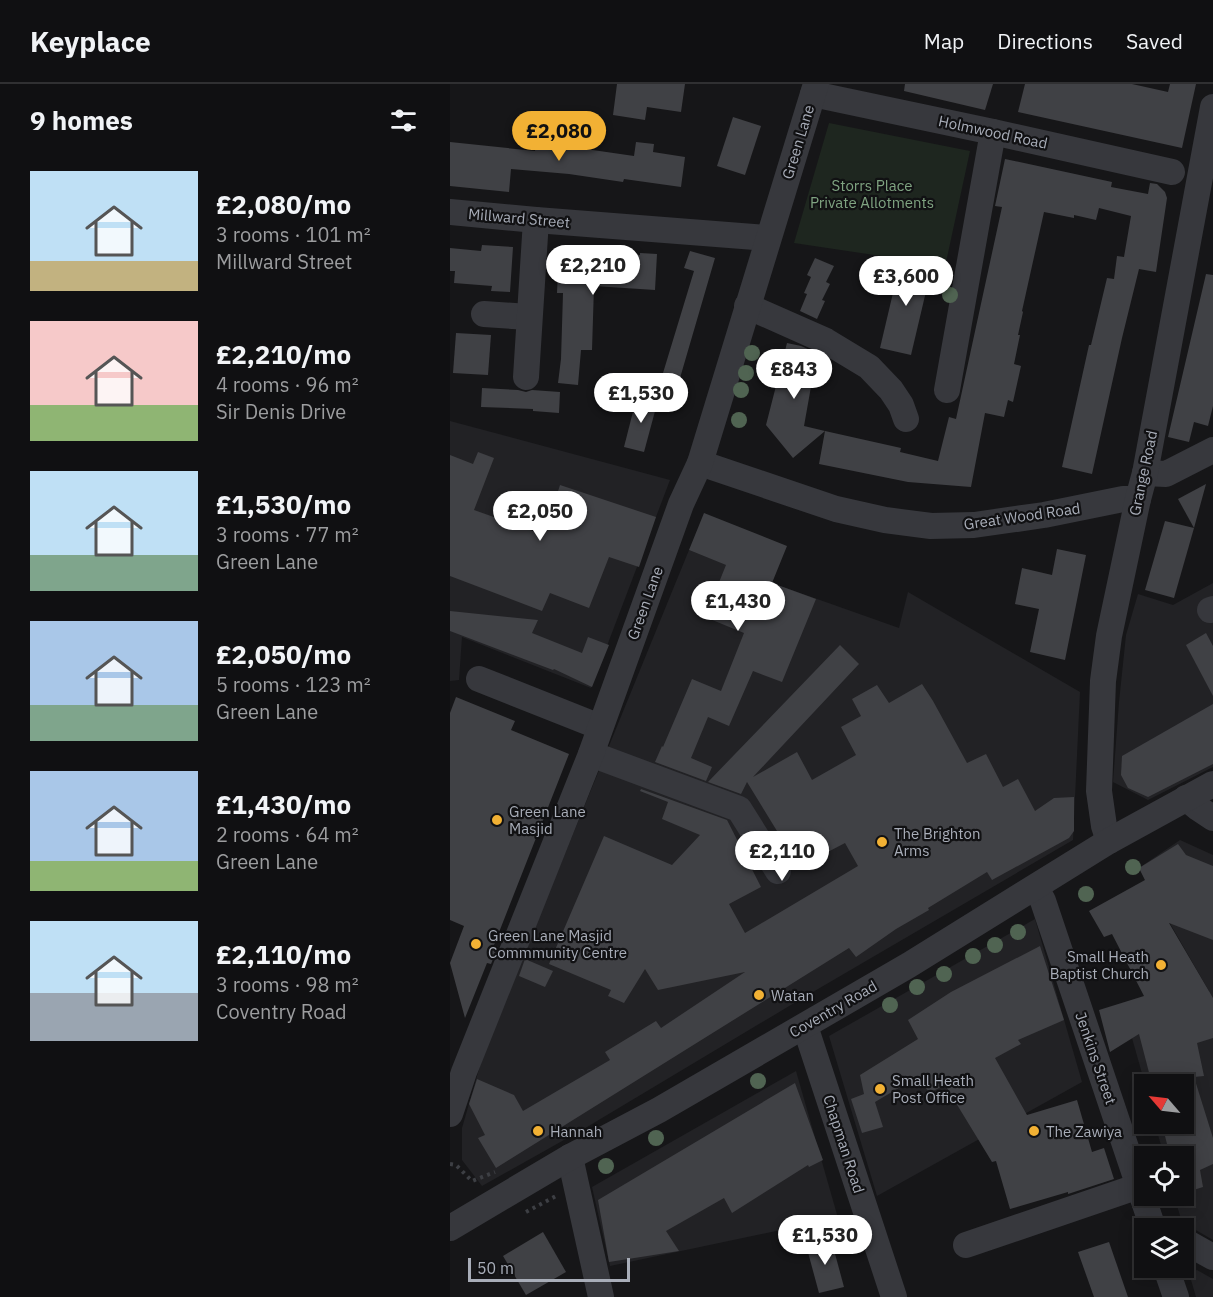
<!DOCTYPE html>
<html lang="en">
<head>
<meta charset="utf-8">
<style>
  body { margin:0; font-family:"IBM Plex Sans",sans-serif; background:#19191b; color:#f1f3f6; height:100vh; display:flex; flex-direction:column; font-size:22px; white-space:nowrap }
  * { box-sizing:border-box; margin:0 }
  p { font-size:20px; color:#9c9d9f }
  .icon { flex:none; width:33px; height:33px; fill:none; stroke:currentColor; stroke-width:2; stroke-linecap:round; stroke-linejoin:round }
  .map { position:relative; flex:1; overflow:hidden }
  .details { display:flex; flex-direction:column; background:#101012; width:450px }
  .details>* { flex:none }
  .needle { width:39px; rotate:298deg }
  .controls { position:absolute; left:684px; top:990px; display:grid; gap:12px }
  .controls a { display:grid; place-items:center; width:60px; height:60px; border-radius:0px; background:#101012; box-shadow:0 3px 15px #0003,0 0 0 2px #303032; font-size:30px }
  .scale { position:absolute; left:18px; bottom:15px; width:162px; box-sizing:border-box; padding-left:6px; border:3px solid #a8adb8; border-top:0; font-size:16px; line-height:21px; white-space:nowrap; color:#a8adb8; -webkit-text-stroke:4px #111113; paint-order:stroke }
  .price { position:absolute; translate:-50% -51px; padding:0 14px; border-radius:21px; background:#fff; color:#222; font-size:20px; line-height:39px; filter:drop-shadow(0 2px 3px #0008) }
  .price::after { content:''; position:absolute; left:50%; top:36px; width:18px; height:14px; margin-left:-9px; background:inherit; clip-path:polygon(0 0,100% 0,50% 100%) }
  .price.current { background:#f2b134; color:#111 }
  ul { padding:0; list-style:none }
  li { display:flex; align-items:center; gap:18px; height:150px; padding:0 30px }
  li span { display:grid; place-items:center; flex:none; width:168px; height:120px; border-radius:0px; color:#555 }
  li>.icon { margin-inline-start:auto }
  span .icon { width:72px; height:72px; fill:#fffc; stroke-width:1 }
  li b { font-size:26px }
  h2 { display:flex; justify-content:space-between; align-items:center; height:72px; padding:0 30px; font-size:26px }
  header { display:flex; align-items:center; gap:36px; box-sizing:border-box; height:84px; padding:0 30px; background:#101012; border-bottom:2px solid #303032 }
  header strong { font-size:28px }
  nav { display:flex; gap:33px; margin-inline-start:auto; font-size:21px }
  main { display:flex; flex:1; min-height:0 }
  .map>svg:first-child { display:block }
</style>
</head>
<body>
<header>
<strong>Keyplace</strong>
<nav><a>Map</a><a>Directions</a><a>Saved</a></nav>
</header>
<main>
<section class="details">
<h2>9 homes<svg class="icon" aria-label="filters" viewBox="0 0 24 24"><path d="M4 7h16M4 17h16"/><circle cx="9" cy="7" r="2"/><circle cx="15" cy="17" r="2"/></svg></h2>
<ul>
<li><span style="background:linear-gradient(#bfe0f5 75%,#c2b280 0)"><svg class="icon" aria-label="home" viewBox="0 0 24 24"><path d="M3 11l9-7 9 7M6 9v11h12V9"/></svg></span><div><b>£2,080/mo</b><p>3 rooms · 101 m²</p><p>Millward Street</p></div></li>
<li><span style="background:linear-gradient(#f6c9c9 70%,#8fb573 0)"><svg class="icon" aria-label="home" viewBox="0 0 24 24"><path d="M3 11l9-7 9 7M6 9v11h12V9"/></svg></span><div><b>£2,210/mo</b><p>4 rooms · 96 m²</p><p>Sir Denis Drive</p></div></li>
<li><span style="background:linear-gradient(#bfe0f5 70%,#7fa58c 0)"><svg class="icon" aria-label="home" viewBox="0 0 24 24"><path d="M3 11l9-7 9 7M6 9v11h12V9"/></svg></span><div><b>£1,530/mo</b><p>3 rooms · 77 m²</p><p>Green Lane</p></div></li>
<li><span style="background:linear-gradient(#a9c7e8 70%,#7fa58c 0)"><svg class="icon" aria-label="home" viewBox="0 0 24 24"><path d="M3 11l9-7 9 7M6 9v11h12V9"/></svg></span><div><b>£2,050/mo</b><p>5 rooms · 123 m²</p><p>Green Lane</p></div></li>
<li><span style="background:linear-gradient(#a9c7e8 75%,#8fb573 0)"><svg class="icon" aria-label="home" viewBox="0 0 24 24"><path d="M3 11l9-7 9 7M6 9v11h12V9"/></svg></span><div><b>£1,430/mo</b><p>2 rooms · 64 m²</p><p>Green Lane</p></div></li>
<li><span style="background:linear-gradient(#bfe0f5 60%,#9aa5b1 0)"><svg class="icon" aria-label="home" viewBox="0 0 24 24"><path d="M3 11l9-7 9 7M6 9v11h12V9"/></svg></span><div><b>£2,110/mo</b><p>3 rooms · 98 m²</p><p>Coventry Road</p></div></li>
</ul>
</section>
<div class="map">
<svg width="763" height="1213" viewBox="0 0 763 1213">
  <rect width="100%" height="100%" fill="#161618"/>
  <g fill="#222225">
    <path d="M0 337 220 396 141 604 12 553 9 596 0 597Z"/>
    <path d="M239 466 322 499 449 544 458 508 630 608 623 756 356 912 137 1043 32 1102 12 1076V1044L34 968Z"/>
    <path d="M763 499V683L698 716 663 698 669 618 676 551 688 510 723 521Z"/>
    <path d="M730 756 763 771V1156L732 1138 724 1112H734V1072H714L705 1040H734V1000H695L682 954 759 907 695 796 689 784Z"/>
    <path d="M585 835 632 998 427 1112 379 952Z"/>
    <path d="M346 987 388 1134 160 1182 142 1103Z"/>
    <path d="M747 1186 763 1195V1213H746L739 1189Z"/>
  </g>
  <path fill="#1e261f" d="M379 39 520 67 495 183 482 182 451 175 344 159Z"/>
  <g fill="#404145">
    <path d="M167 0H235L231 28 197 23 195 36 163 31Z"/>
    <path d="M455 0H543L535 26 454 7Z"/>
    <path d="M575 0H682L718 8 720 0H746L732 64 568 28Z"/>
    <path d="M283 33 311 42 295 91 267 82Z"/>
    <path d="M88 40 124 44 122 63 184 72 186 58 204 60 203 68 235 73 231 103 174 95 173 98 119 90 61 85 59 108 0 102V58L85 67Z"/>
    <path d="M555 75 662 98 661 103 698 110 700 99 707 100 715 108 717 114 706 188 689 185 672 254 642 390 612 383 639 261H641L657 194 664 195 667 172 674 173 681 132 649 124 646 136 624 131V134L594 128 572 227 573 228 568 251H570L564 280 571 282 563 318 558 316 554 333 535 329 521 403 458 398 369 380 375 347 451 364 450 368 488 377 499 333 506 335 552 123 545 122Z"/>
    <path d="M32 161 63 163 60 208 41 207 42 202 4 199 5 187H0V164L31 167Z"/>
    <path d="M109 165 190 171V169L207 170 205 206 144 202 142 266H131L128 301 108 299 111 275 113 209H107Z"/>
    <path d="M240 167 265 174 230 294 213 289 244 187 234 184Z"/>
    <path d="M365 174 384 182 376 198 380 200 372 216 375 217 367 235 350 227 357 210 354 209 361 193 357 191Z"/>
    <path d="M451 175 482 182 461 271 430 264Z"/>
    <path d="M756 190 763 191V322L758 342 744 338 739 358 718 353Z"/>
    <path d="M6 249 41 251 38 291 3 289Z"/>
    <path d="M337 259 351 262 367 269 354 342 375 347 343 374 316 341Z"/>
    <path d="M32 304 68 306 76 308 82 306 110 308 109 329 83 327V325L31 323Z"/>
    <path d="M187 312 208 316 194 368 174 363Z"/>
    <path d="M28 368 44 374 24 426 94 451 110 401 206 433 189 483 159 473 139 524 100 509 92 527 0 492V371L23 380Z"/>
    <path d="M756 400 744 444 728 415Z"/>
    <path d="M254 429 337 462 322 499 366 515 332 598 303 587 279 642 258 633 241 674 262 683 256 697 205 678 212 662 213 663 242 595 271 607 294 549 255 533 276 481 239 466Z"/>
    <path d="M715 437 744 444 724 514 695 506Z"/>
    <path d="M607 465 636 471 615 576 580 568 589 525 565 520 572 484 602 491Z"/>
    <path d="M0 527 88 536 82 549 132 569 138 553 159 561 142 603 104 585 103 586 0 547Z"/>
    <path d="M756 549 763 562V612L736 561Z"/>
    <path d="M390 561 409 580 303 693 347 668 362 696 406 671 391 643 411 632 402 615 427 601 439 619 472 600 483 617 517 679 536 670 553 703 568 695 585 727 604 714 624 713V747L619 754 542 796 537 788 478 824 479 826 446 845 406 873 399 864 46 1084 28 1054 35 1051 19 1020 27 995 64 1011 73 1027 160 976 155 968 206 937 211 944 295 888 208 906 195 885 174 919 158 912 161 906 99 880 154 752 222 781 250 751 212 735 218 718 190 707 191 705 277 736 311 803 279 820 295 849 408 782 395 759 349 783 297 698 291 710 258 698Z"/>
    <path d="M6 613 65 637 61 646 119 670 44 861 48 863 41 880 37 879 15 934 0 879 14 842 0 836V629Z"/>
    <path d="M763 620V680L698 713 678 704 671 691 672 672Z"/>
    <path d="M728 760 736 771 763 782V856L719 839 763 914V954L747 959 754 992 744 993 763 1054V1080L750 1086 753 1103 734 1109V1072H720L712 1040H734V1000H702L689 950 660 968 649 926 694 912 662 850 654 853 639 827 695 796 689 784Z"/>
    <path d="M590 862 614 936 568 956 571 960 545 974 577 1031 627 1016 642 1068 654 1064 664 1095 618 1110V1108L560 1125 546 1077 542 1078 495 1001 479 1009 469 992 425 1018 433 1043 412 1049 401 1015 414 1010 410 991 468 955 458 936 501 908Z"/>
    <path d="M75 875 103 887 95 903 69 892Z"/>
    <path d="M345 999 373 1076 359 1083 358 1081 282 1129 274 1114 216 1147 229 1167 159 1178 148 1116Z"/>
    <path d="M93 1148 116 1188 76 1211 53 1172Z"/>
    <path d="M381 1155 394 1203 369 1209 356 1161Z"/>
    <path d="M659 1158 678 1213H644L628 1168Z"/>
  </g>
  <g fill="none" stroke-linecap="round" stroke-linejoin="round">
    <g stroke="#3d3f44" stroke-width="4" stroke-dasharray="3 4.5" stroke-linecap="butt">
      <path d="M0 1080 6 1081 22 1097 45 1088"/>
      <path d="M76 1128 106 1112"/>
    </g>
    <g stroke="#37383d" stroke-width="26">
      <path d="M363 10 543 48 722 88"/>
      <path d="M0 128 86 136 318 154"/>
      <path d="M297 222 376 257 419 283 441 306 451 321 456 335"/>
      <path d="M34 230 79 233"/>
      <path d="M76 293 86 136"/>
      <path d="M497 306 543 48"/>
      <path d="M250 379 386 425 435 436 481 442 524 441 594 431 673 415H688"/>
      <path d="M695 389 716 390 763 366"/>
      <path d="M760 526 763 525"/>
      <path d="M29 595 150 643"/>
      <path d="M141 670 289 725 328 787"/>
      <path d="M736 714 748 724 763 734"/>
      <path d="M659 757 654 742 649 707 653 597 659 552 688 415 695 389 763 23"/>
      <path d="M586 804 593 817 703 1144"/>
      <path d="M355 942 444 1213"/>
      <path d="M0 1030 14 988 141 670 231 420 250 379 366 0"/>
      <path d="M120 1073 151 1213"/>
      <path d="M0 1144 120 1073 209 1026 459 881 659 757 763 700"/>
      <path d="M734 1157 763 1173"/>
      <path d="M516 1161 689 1102"/>
      <path d="M716 1184 726 1213"/>
    </g>
  </g>
  <g fill="#506452">
    <circle cx="500" cy="211" r="8"/>
    <circle cx="302" cy="269" r="8"/>
    <circle cx="296" cy="289" r="8"/>
    <circle cx="291" cy="306" r="8"/>
    <circle cx="289" cy="336" r="8"/>
    <circle cx="683" cy="783" r="8"/>
    <circle cx="636" cy="810" r="8"/>
    <circle cx="568" cy="848" r="8"/>
    <circle cx="545" cy="861" r="8"/>
    <circle cx="523" cy="872" r="8"/>
    <circle cx="494" cy="890" r="8"/>
    <circle cx="467" cy="903" r="8"/>
    <circle cx="440" cy="921" r="8"/>
    <circle cx="308" cy="997" r="8"/>
    <circle cx="206" cy="1054" r="8"/>
    <circle cx="156" cy="1082" r="8"/>
  </g>
  <g fill="#f2b134" stroke="#111113" stroke-width="2">
    <circle cx="47" cy="736" r="6"/>
    <circle cx="432" cy="758" r="6"/>
    <circle cx="26" cy="860" r="6"/>
    <circle cx="711" cy="881" r="6"/>
    <circle cx="309" cy="911" r="6"/>
    <circle cx="430" cy="1005" r="6"/>
    <circle cx="88" cy="1047" r="6"/>
    <circle cx="584" cy="1047" r="6"/>
  </g>
  <g text-anchor="middle" dominant-baseline="central" stroke-width="4.5" stroke-linejoin="round" paint-order="stroke">
    <g font-size="15" fill="#a8adb8" stroke="#111113">
      <text transform="translate(543 48) rotate(12)">Holmwood Road</text>
      <text transform="translate(348 58) rotate(-73)">Green Lane</text>
      <text transform="translate(69 134) rotate(5)">Millward Street</text>
      <text transform="translate(693 389) rotate(-78)">Grange Road</text>
      <text transform="translate(572 432) rotate(-8)">Great Wood Road</text>
      <text transform="translate(195 519) rotate(-70)">Green Lane</text>
      <text transform="translate(383 925) rotate(-30)">Coventry Road</text>
      <text transform="translate(646 974) rotate(71)">Jenkins Street</text>
      <text transform="translate(394 1060) rotate(72)">Chapman Road</text>
    </g>
    <g font-size="15" fill="#7fa381" stroke="#111113">
      <text x="422" y="101">Storrs Place<tspan x="422" dy="17">Private Allotments</tspan></text>
    </g>
    <g font-size="15" fill="#a8adb8" stroke="#111113" text-anchor="start">
      <text x="59" y="727">Green Lane<tspan x="59" dy="17">Masjid</tspan></text>
      <text x="444" y="749">The Brighton<tspan x="444" dy="17">Arms</tspan></text>
      <text x="38" y="851">Green Lane Masjid<tspan x="38" dy="17">Commmunity Centre</tspan></text>
      <text x="699" y="872" text-anchor="end">Small Heath<tspan x="699" dy="17">Baptist Church</tspan></text>
      <text x="321" y="911">Watan</text>
      <text x="442" y="996">Small Heath<tspan x="442" dy="17">Post Office</tspan></text>
      <text x="100" y="1047">Hannah</text>
      <text x="596" y="1047">The Zawiya</text>
    </g>
  </g>
</svg>
<div class="controls">
<a><svg class="needle" viewBox="-14 -14 28 28"><path d="M0-13l5 13h-10z" fill="#e53935"/><path d="M0 13l5-13h-10z" fill="#9c9d9f"/></svg></a>
<a><svg class="icon" aria-label="locate" viewBox="0 0 24 24"><circle cx="12" cy="12" r="6"/><path d="M12 2v4M12 18v4M2 12h4M18 12h4"/></svg></a>
<a><svg class="icon" aria-label="layers" viewBox="0 0 24 24"><path d="M12 4l9 5-9 5-9-5zM3 14l9 5 9-5"/></svg></a>
</div>
<div class="scale">50 m</div>
<b class="price current" style="left:109px;top:78px">£2,080</b>
<b class="price" style="left:143px;top:212px">£2,210</b>
<b class="price" style="left:456px;top:223px">£3,600</b>
<b class="price" style="left:344px;top:316px">£843</b>
<b class="price" style="left:191px;top:340px">£1,530</b>
<b class="price" style="left:90px;top:458px">£2,050</b>
<b class="price" style="left:288px;top:548px">£1,430</b>
<b class="price" style="left:332px;top:798px">£2,110</b>
<b class="price" style="left:375px;top:1182px">£1,530</b>
</div>
</main>
</body>
</html>
